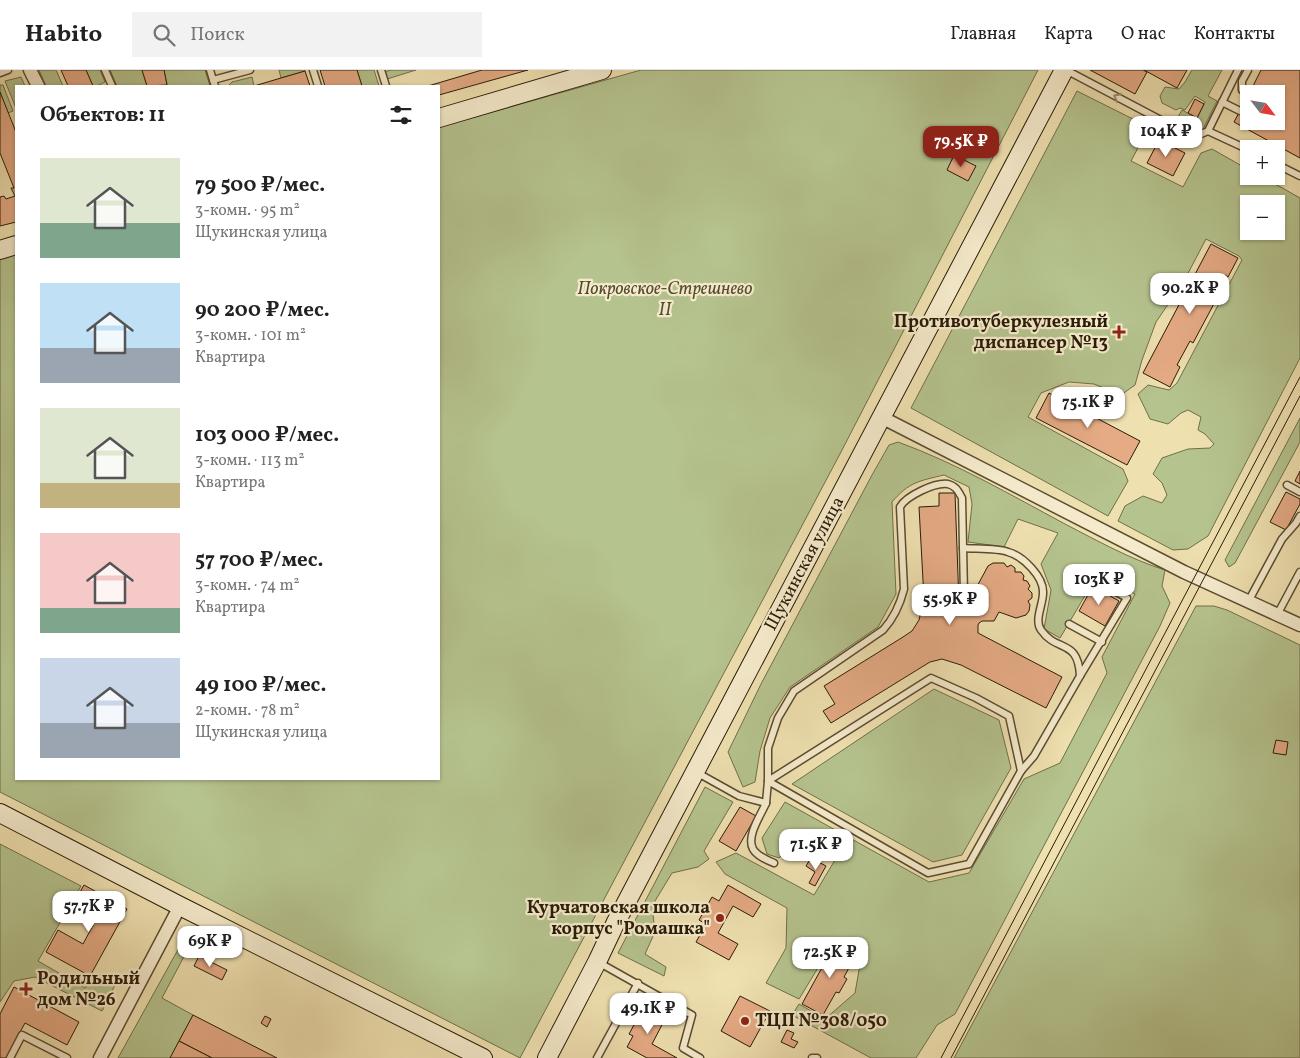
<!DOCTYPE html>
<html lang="ru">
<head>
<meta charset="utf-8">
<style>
  body { margin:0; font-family:Vollkorn,serif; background:#f2f2f2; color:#222; height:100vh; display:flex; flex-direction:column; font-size:19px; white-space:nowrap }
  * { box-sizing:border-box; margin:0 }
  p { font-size:16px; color:#767676 }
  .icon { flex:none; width:28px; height:28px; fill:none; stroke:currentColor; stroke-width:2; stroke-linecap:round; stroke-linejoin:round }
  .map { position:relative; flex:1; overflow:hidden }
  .drawer { position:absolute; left:15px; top:15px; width:425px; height:695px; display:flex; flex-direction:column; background:#fff; border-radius:0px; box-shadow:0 1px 4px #0004 }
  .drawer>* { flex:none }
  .needle { width:32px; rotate:121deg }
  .tools { position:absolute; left:1240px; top:15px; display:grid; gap:10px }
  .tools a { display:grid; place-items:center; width:45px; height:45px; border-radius:0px; background:#fff; box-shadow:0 1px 4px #0004; font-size:25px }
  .price { position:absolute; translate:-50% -42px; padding:0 11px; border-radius:10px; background:#fff; color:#222; font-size:16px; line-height:32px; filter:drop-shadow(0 1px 2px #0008) }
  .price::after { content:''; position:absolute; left:50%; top:30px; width:15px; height:11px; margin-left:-8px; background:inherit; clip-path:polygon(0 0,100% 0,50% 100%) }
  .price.on { background:#8f2418; color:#fff }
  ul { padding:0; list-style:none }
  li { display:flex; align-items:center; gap:15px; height:125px; padding:0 25px }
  li span { display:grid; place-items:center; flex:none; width:140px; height:100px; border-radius:0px; color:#555 }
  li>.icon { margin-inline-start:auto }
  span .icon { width:60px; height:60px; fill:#fffc; stroke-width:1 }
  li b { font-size:21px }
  h2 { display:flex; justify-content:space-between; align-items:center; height:60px; padding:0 25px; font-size:21px }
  header { display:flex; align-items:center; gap:30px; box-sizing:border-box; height:70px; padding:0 25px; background:#fff; border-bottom:1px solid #e0e0e0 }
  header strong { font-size:24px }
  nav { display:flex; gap:28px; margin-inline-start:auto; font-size:18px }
  .search { width:350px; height:45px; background:#f2f2f2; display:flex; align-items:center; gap:12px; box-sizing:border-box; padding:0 18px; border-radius:0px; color:#767676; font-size:19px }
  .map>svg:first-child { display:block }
</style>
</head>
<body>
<header>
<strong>Habito</strong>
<div class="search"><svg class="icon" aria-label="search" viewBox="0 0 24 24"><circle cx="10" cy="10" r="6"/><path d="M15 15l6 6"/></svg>Поиск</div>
<nav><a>Главная</a><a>Карта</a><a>О нас</a><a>Контакты</a></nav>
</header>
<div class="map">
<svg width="1300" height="988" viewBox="0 0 1300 988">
  <rect width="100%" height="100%" fill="#efe0b0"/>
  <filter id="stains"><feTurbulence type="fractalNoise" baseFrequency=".004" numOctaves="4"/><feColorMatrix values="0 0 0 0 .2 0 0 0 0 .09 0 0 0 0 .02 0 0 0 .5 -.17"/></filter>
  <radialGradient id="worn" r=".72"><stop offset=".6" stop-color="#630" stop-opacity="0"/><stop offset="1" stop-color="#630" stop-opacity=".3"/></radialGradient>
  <g fill="#b5c38e" stroke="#6f6f4a" fill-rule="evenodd">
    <path d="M39 0H56L63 16H46Z"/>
    <path d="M86 0H100L105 12 97 16H93Z"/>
    <path d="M110 0H142L147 16H117Z"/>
    <path d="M164 0H205L210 16H162L167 14Z"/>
    <path d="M279 0H305V1L281 8Z"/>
    <path d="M357 0H374L379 16H362Z"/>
    <path d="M391 0H416L387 9 384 2Z"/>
    <path d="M641 0H1038L841 382 520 988 0 722V187L16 183V709H439V57Z"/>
    <path d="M1192 0H1222L1208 26 1217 31 1203 59 1178 47 1182 40 1197 48 1205 32 1195 26 1185 40 1180 38 1176 40 1162 33 1160 26 1165 17 1179 19 1185 12Z"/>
    <path d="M21 7 25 16H16V38L5 11Z"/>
    <path d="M252 7 254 16H228L232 12Z"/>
    <path d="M0 15H3L13 41 8 43 0 22Z"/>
    <path d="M1077 21 1149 57 1131 91 1183 117 1201 83 1212 79 1249 100V106H1261L1300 128V288L1208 466 1188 479 1173 480 1118 451 1125 436 1143 426 1162 433 1167 425 1162 413 1153 404 1162 388 1188 379 1210 378 1214 374 1205 364 1198 360 1201 347 1188 340 1181 343 1168 354 1150 349 1138 324 1148 315 1169 320 1177 313 1242 190 1239 186 1206 169 1184 211 1156 252 1142 290 1135 315 1121 325 1094 314 1069 312 1041 323 1028 347 1123 399 1128 411 1108 446 911 338ZM1249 134H1276V161H1249Z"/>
    <path d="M1300 348V372L1235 493 1229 497 1225 490Z"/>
    <path d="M898 372C956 393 1011 425 1065 454 1098 471 1130 489 1165 500L1162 516 1170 533 1160 556 955 944 937 955 916 988H871L792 945 799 934 825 949 855 923 862 883 835 870 799 929 766 913 786 878 787 838 725 804 716 792 736 783 814 825 835 790 797 769 779 788 767 784 762 768 785 732 929 812 969 803 1024 709 1060 693 1107 603 1102 587 1135 524 1099 502 1060 568 1044 559 1051 520 1041 494 1058 463 1018 449 1004 477 968 472 972 434 969 417 944 405C919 411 909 412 892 432L896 524 878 557 790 617 770 648 760 681 755 712 743 717 728 682 761 614 872 405 889 375Z"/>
    <path d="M1196 536H1214L1227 540 1300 575V988H954Z"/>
    <path d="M934 619 999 650 1011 698 962 785 933 792 792 714Z"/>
    <path d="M705 717 733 732 704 781 709 789 698 797 672 803 652 836 655 862 645 884 666 897 664 906 618 883Z"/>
    <path d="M0 774 81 816 38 891 85 918 93 905H120L102 941 35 907 14 911 0 932Z"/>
    <path d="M180 876 188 879 162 928 193 945 171 988H118Z"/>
  </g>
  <g fill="#e5ab85" stroke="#291b07">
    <path d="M61 0H86L93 16H68Z"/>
    <path d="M142 0H164L167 15 147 16Z"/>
    <path d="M320 0H357L362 16H325Z"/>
    <path d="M482 0H528L439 25V16H428Z"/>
    <path d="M1090 0H1143L1147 2 1135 24Z"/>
    <path d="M1144 0H1187L1177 18Z"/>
    <path d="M1261 0H1300V88L1234 52 1249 24V51H1276V24H1249Z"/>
    <path d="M305 1 310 16H254L281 8Z"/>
    <path d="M0 22 16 62V152L0 156V127L4 126 6 129 15 126 11 118H14L0 83Z"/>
    <path d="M1195 29 1204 34 1197 48 1188 43Z"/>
    <path d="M1159 70 1185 83 1173 106 1147 93Z"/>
    <path d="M954 85 976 96 968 111 947 100Z"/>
    <path d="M1249 99V106H1257L1253 114 1243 109Z"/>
    <path d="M1211 174 1238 188 1228 207 1225 205 1213 228 1216 230 1193 273 1190 271 1177 295 1180 297 1170 317 1143 303Z"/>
    <path d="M1049 323 1140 371 1127 395 1036 348Z"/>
    <path d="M1300 401V414L1295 411Z"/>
    <path d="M1286 422 1300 429V434L1286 460 1270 452Z"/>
    <path d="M939 423H955L959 533 967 532 973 527 975 520 988 496 993 493H1004L1007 497 1011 495 1015 498V502H1021L1024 506 1023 510 1027 511 1030 516 1028 519 1032 523V528L1028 531 1030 535 1029 541 1026 545 1016 548 999 542 994 551H982L979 553 978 555V563L1062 607 1046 638 961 595 942 589 930 592 831 653 823 641 835 634 824 616 903 567 912 561 919 550 924 529 919 437 939 436Z"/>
    <path d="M1093 516 1119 531 1105 556 1079 541Z"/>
    <path d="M1276 670 1288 672 1286 685 1273 683Z"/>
    <path d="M740 737 756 746 736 781 719 771Z"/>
    <path d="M811 788 826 796 815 816 809 813 815 802 806 796Z"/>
    <path d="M84 815 127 839 90 906 46 882 58 860 83 874 98 846 74 833Z"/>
    <path d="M728 815 761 834 753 847 733 836 718 863 738 874 729 890 696 872 706 854 699 850 712 827 719 831Z"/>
    <path d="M836 872 857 883 844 907 847 909 839 923 836 922 823 945 802 934Z"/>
    <path d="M199 886 227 900 222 910 194 896Z"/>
    <path d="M14 917 79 952 67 975 25 953 6 988H0V944Z"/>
    <path d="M740 926 770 941 750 977 721 961Z"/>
    <path d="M645 935 663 945 660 949 664 951 652 974 677 988H647L627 977 633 966 629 964Z"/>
    <path d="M193 945 277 988H212L179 971Z"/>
    <path d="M265 946 271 949 267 957 261 953Z"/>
    <path d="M787 960 794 963 791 969 798 972 794 978 781 972Z"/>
    <path d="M179 971 212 988H170Z"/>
  </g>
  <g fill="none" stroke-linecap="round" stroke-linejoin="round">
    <g stroke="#5a4c31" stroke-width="9">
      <g id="lane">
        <path d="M105 0 112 16"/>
        <path d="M210 0 213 10"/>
        <path d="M313 0 318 16"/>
        <path d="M381 0 386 16"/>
        <path d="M1066 0 1191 66 1199 65 1208 61 1238 0"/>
        <path d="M1248 0 1242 11V20L1248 25"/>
        <path d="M0 3 8 0"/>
        <path d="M215 16 213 10 250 0"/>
        <path d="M1222 32 1240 41"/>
        <path d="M1208 61 1249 80"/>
        <path d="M1276 94 1300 106"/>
        <path d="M1287 415 1300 422"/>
        <path d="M963 478C975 479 998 478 1008 482 1023 486 1044 507 1043 523 1043 535 1034 550 1041 560 1057 583 1078 568 1080 606L1034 686 1021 701"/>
        <path d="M1248 532 1282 469 1296 453 1300 446"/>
        <path d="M1277 545 1300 502"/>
        <path d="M1069 554 1102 572"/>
        <path d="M1080 606 1127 528 1095 510"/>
        <path d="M696 702 739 726 766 733C761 745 746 766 753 779 757 786 767 790 774 793"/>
        <path d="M768 711V678L778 648 794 621 883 560C894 548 900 535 904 519L900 437C906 426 935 412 948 414 956 416 958 421 962 428L964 524"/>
        <path d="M766 733 768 711 928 803 969 794 1021 701 1009 646 976 628 931 608 768 711"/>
        <path d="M598 892 692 945 683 978 700 988"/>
        <path d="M10 988 22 965 67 988"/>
        <path d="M597 988 638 913"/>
        <path d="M812 988H817"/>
      </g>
    </g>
    <g stroke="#5a4c31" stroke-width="15">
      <g id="street">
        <path d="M30 0 38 16"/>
        <path d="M881 347 1184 502 1300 555"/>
        <path d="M100 988 180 836"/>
      </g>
    </g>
    <g stroke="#291b07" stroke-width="20">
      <g id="secondary">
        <path d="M439 48 602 0"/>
        <path d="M0 180 16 175"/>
        <path d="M0 743 180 836 483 988"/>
        <path d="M547 988 597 892 615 854 1064 0"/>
      </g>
    </g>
    <use href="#lane" stroke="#f5ebcc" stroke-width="6"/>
    <use href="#street" stroke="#f5ebcc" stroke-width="12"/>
    <use href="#secondary" stroke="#f5ebcc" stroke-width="18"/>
    <g stroke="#291b07" stroke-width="1">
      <path d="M941 988 1300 307"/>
      <path d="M951 988 1300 326"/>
    </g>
  </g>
  <defs><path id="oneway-chevron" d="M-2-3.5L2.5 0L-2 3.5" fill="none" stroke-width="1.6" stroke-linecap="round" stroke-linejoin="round" transform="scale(1.25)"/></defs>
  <use stroke="#998d73" href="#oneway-chevron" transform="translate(1117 27) rotate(-152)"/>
  <g fill="#8f2418" stroke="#f5ebcc" stroke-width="2">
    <path d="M1116.5 254.5h5v5h5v5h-5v5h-5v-5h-5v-5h5z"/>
    <circle cx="720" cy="848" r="5"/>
    <path d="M23.5 911.5h5v5h5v5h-5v5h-5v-5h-5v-5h5z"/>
    <circle cx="745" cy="951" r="5"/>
  </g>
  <g text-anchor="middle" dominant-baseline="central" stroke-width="4.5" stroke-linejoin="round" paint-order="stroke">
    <g font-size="18" font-style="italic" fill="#534d30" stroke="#f5ebcc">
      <text x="665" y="219">Покровское-Стрешнево<tspan x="665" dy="21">II</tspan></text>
    </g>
    <g font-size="18" font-weight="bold" fill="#291b07" stroke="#f5ebcc" text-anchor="end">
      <text x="1108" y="252">Противотуберкулезный<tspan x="1108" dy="21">диспансер №13</tspan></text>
      <text x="710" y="838">Курчатовская школа<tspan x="710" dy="21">корпус "Ромашка"</tspan></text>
      <text x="37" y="909" text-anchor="start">Родильный<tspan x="37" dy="21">дом №26</tspan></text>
      <text x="755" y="951" text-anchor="start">ТЦП №308/050</text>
    </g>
    <g font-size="18" fill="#291b07" stroke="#f5ebcc">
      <text transform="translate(805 494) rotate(-62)">Щукинская улица</text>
    </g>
  </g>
  <rect width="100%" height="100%" filter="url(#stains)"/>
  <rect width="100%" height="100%" fill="url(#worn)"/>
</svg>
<div class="tools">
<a><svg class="needle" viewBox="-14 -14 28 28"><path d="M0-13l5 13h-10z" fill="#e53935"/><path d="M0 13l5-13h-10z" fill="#767676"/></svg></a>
<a>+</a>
<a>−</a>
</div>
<b class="price" style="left:1166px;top:88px">104K ₽</b>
<b class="price on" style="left:961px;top:98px">79.5K ₽</b>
<b class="price" style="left:1190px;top:245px">90.2K ₽</b>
<b class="price" style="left:1088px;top:359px">75.1K ₽</b>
<b class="price" style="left:1099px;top:536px">103K ₽</b>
<b class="price" style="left:950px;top:556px">55.9K ₽</b>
<b class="price" style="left:816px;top:801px">71.5K ₽</b>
<b class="price" style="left:89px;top:863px">57.7K ₽</b>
<b class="price" style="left:210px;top:898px">69K ₽</b>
<b class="price" style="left:830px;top:909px">72.5K ₽</b>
<b class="price" style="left:648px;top:965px">49.1K ₽</b>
<section class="drawer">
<h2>Объектов: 11<svg class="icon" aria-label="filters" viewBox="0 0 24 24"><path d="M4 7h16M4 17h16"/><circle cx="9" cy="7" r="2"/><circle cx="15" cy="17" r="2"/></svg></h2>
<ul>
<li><span style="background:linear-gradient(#dfe7d0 65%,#7fa58c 0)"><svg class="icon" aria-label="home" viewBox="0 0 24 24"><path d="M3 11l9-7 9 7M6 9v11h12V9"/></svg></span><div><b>79 500 ₽/мес.</b><p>3-комн. · 95 m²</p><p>Щукинская улица</p></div></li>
<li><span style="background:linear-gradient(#bfe0f5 65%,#9aa5b1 0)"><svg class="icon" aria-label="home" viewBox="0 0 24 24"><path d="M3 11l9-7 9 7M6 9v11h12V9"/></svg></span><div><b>90 200 ₽/мес.</b><p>3-комн. · 101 m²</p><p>Квартира</p></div></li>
<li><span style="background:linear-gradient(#dfe7d0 75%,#c2b280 0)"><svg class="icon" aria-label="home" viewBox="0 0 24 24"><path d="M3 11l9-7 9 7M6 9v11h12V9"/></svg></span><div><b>103 000 ₽/мес.</b><p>3-комн. · 113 m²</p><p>Квартира</p></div></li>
<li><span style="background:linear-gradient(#f6c9c9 75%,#7fa58c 0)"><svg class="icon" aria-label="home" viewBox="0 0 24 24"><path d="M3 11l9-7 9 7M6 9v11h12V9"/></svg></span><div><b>57 700 ₽/мес.</b><p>3-комн. · 74 m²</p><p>Квартира</p></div></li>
<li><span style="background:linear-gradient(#c9d6e8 65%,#9aa5b1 0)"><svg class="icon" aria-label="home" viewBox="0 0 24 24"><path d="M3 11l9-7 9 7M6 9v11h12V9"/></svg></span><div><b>49 100 ₽/мес.</b><p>2-комн. · 78 m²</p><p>Щукинская улица</p></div></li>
</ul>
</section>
</div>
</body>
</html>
